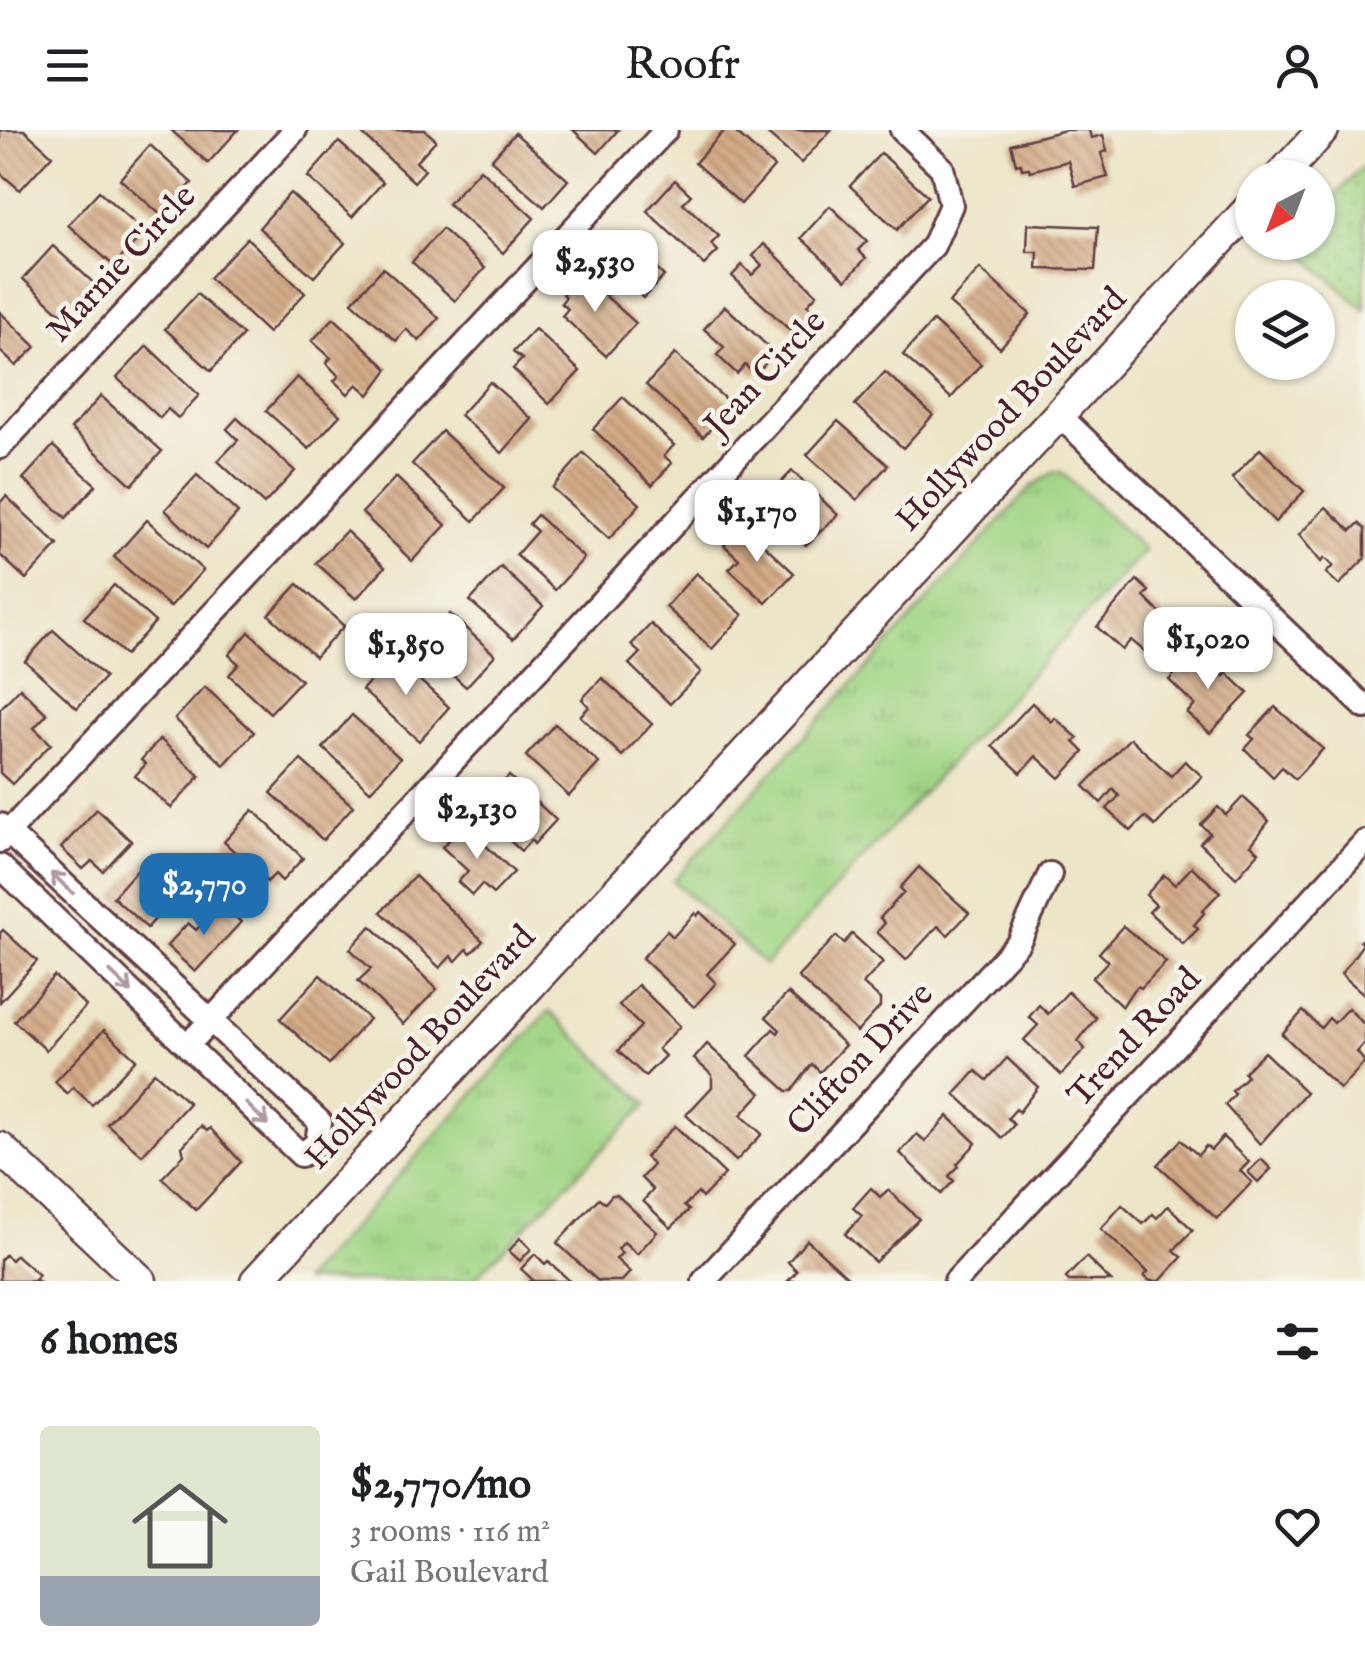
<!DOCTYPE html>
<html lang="en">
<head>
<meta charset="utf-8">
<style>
  body { margin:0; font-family:"IM FELL English",serif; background:#f6f6f6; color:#202124; height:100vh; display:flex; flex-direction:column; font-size:38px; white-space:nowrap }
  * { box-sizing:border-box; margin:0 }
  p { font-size:32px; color:#757577 }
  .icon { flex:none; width:55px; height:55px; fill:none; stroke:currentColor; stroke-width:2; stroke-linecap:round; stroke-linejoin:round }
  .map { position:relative; height:1151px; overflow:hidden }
  .drawer { display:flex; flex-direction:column; background:#fff; flex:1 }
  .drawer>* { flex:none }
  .needle { width:65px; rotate:222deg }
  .tools { position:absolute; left:1235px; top:30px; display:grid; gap:20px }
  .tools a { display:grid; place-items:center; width:100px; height:100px; border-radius:50%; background:#fff; box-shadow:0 2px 8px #0004; font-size:50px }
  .price { position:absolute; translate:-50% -85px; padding:0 22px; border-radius:20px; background:#fff; color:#222; font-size:32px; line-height:65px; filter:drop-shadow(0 2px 5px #0008) }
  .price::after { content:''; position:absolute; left:50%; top:60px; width:30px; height:22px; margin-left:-15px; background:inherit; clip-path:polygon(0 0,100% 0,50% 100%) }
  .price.active { background:#1f6fb2; color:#fff }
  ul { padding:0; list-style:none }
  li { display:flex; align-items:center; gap:30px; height:250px; padding:0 40px }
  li+li { border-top:2px solid #e0e0e0 }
  li span { display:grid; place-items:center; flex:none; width:280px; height:200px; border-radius:10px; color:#555 }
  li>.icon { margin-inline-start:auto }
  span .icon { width:120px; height:120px; fill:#fffc; stroke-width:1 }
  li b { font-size:42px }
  h2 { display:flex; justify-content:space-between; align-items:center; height:120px; padding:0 40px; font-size:42px }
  header { display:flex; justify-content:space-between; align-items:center; height:130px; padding:0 40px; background:#fff; font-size:45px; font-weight:600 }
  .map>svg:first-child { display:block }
</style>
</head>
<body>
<header><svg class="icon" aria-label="menu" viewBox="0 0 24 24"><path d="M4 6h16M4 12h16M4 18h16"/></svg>Roofr<svg class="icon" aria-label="person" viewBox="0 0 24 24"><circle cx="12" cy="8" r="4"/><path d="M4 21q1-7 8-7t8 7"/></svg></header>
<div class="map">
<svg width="1365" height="1151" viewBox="0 0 1365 1151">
  <defs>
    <pattern id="grass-tufts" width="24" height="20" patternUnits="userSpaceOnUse" patternTransform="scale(2.5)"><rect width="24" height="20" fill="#a0d585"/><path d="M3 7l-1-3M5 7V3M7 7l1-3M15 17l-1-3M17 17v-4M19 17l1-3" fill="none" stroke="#8bb673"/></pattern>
    <pattern id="park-dots" width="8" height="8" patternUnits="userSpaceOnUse" patternTransform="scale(2.5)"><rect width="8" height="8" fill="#a0d585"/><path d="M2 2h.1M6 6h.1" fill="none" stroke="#8bb673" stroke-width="1.8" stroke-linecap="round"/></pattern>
    <pattern id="building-back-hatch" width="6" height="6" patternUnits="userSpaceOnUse" patternTransform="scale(2.5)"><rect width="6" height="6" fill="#d3ab87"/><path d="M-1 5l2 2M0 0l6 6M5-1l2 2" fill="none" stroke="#ad8b6f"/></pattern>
  </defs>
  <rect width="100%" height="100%" fill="#f7f3e8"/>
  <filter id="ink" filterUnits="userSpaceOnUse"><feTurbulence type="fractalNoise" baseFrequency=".01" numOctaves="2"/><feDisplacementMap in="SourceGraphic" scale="20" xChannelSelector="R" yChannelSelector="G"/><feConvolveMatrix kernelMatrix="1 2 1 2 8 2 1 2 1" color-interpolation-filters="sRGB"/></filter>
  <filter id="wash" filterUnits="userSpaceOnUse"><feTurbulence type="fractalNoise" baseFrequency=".0048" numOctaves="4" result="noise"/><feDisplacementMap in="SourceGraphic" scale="40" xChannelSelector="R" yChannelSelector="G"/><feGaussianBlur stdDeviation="2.25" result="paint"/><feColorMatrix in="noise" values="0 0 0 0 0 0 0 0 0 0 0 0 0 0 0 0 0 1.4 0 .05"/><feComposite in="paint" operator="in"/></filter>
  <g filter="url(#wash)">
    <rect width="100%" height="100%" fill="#ece5c8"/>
    <g fill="url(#grass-tufts)" stroke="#757a58" stroke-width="2.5">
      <path d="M1054 342H1061L1145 420 765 835 673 751 1031 357Z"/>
      <path d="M549 881 647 974 472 1151H303Z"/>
    </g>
    <path fill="url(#park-dots)" stroke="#757a58" stroke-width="2.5" d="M1365 34V180L1290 113 1318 112V84Z"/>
    <g id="blocks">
      <g fill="url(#building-back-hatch)">
        <path d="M0 0H24L52 25 20 60 0 43Z"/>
        <path d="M171 0H238L208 33Z"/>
        <path d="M358 0H425L436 10 416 32 425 40 414 52Z"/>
        <path d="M573 0H618L598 23Z"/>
        <path d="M725 0H733L774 37 741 74 695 33Z"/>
        <path d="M763 0H831L801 33Z"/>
        <path d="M1065 0H1089L1091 8 1103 5 1107 21 1101 23 1108 47 1075 56 1068 31 1030 41 1029 38 1022 39 1021 33 1016 34 1011 14Z"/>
        <path d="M515 3 568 50 544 77 491 30Z"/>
        <path d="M339 12 383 52 352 87 308 47Z"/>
        <path d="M150 15 192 53 162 86 120 49Z"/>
        <path d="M881 23 928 66 897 100 850 56Z"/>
        <path d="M480 39 534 88 503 123 448 74Z"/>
        <path d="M675 50 691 65 683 73 719 106 711 114 718 121 704 135 647 81Z"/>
        <path d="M99 61 144 102 114 136 68 95Z"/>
        <path d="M290 63 345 113 314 147 259 98Z"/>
        <path d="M830 76 867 111 858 120 866 128 846 150 801 108Z"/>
        <path d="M1028 94 1098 97 1095 140 1037 139 1038 122H1027Z"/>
        <path d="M442 99 485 138 455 171 412 132Z"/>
        <path d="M623 107 664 146 643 168 602 130Z"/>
        <path d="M247 108 305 163 268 203 209 148Z"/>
        <path d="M764 114 817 164 807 175 815 182 794 204 732 146 742 135 752 145 762 135 753 126Z"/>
        <path d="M53 116 97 156 67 189 23 149Z"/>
        <path d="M383 138 439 188 419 211 406 199 396 211 352 172Z"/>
        <path d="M980 139 1030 184 1000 218 949 173Z"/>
        <path d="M581 144 636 193 606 226 562 186 568 179 561 173 566 167 563 164Z"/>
        <path d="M197 164 243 205 211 241 165 199Z"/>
        <path d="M725 176 775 223 755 245 745 235 737 244 717 225 724 217 704 199Z"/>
        <path d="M0 182 36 217 16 236 0 221Z"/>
        <path d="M334 188 388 239 369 265 357 254 348 264 334 251 339 246 326 233 331 228 312 211Z"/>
        <path d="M933 191 981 234 951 268 903 225Z"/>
        <path d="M535 199 580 241 549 274 513 239 522 229 513 222Z"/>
        <path d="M147 216 199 265 178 288 168 279 160 288 117 248Z"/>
        <path d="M675 224 732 275 703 307 646 255Z"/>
        <path d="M885 242 933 285 903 318 855 275Z"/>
        <path d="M297 247 340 285 309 319 266 281Z"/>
        <path d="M490 252 532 289 502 323 460 285Z"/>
        <path d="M101 266 162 321 132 355 71 299Z"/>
        <path d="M623 267 674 315 664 326 672 333 652 355 593 299Z"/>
        <path d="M237 288 295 341 264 374 218 331 238 310 227 299Z"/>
        <path d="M838 291 888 335 857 370 807 325Z"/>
        <path d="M442 301 504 358 474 391 412 334Z"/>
        <path d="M53 316 96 355 66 388 23 349Z"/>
        <path d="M1260 319 1304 361 1275 392 1232 348Z"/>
        <path d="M583 323 640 374 609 409 552 358Z"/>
        <path d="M792 341 838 385 806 415 762 372Z"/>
        <path d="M197 345 238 383 206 419 165 380Z"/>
        <path d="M396 347 446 395 412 431 362 383Z"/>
        <path d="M6 366 58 415 26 449 0 425V373Z"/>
        <path d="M1326 377 1351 401 1359 393 1365 399V428L1339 455 1326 443 1333 436 1324 428 1321 432 1299 405Z"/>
        <path d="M537 385 584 428 555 460 516 425 537 401 529 394Z"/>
        <path d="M147 390 203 440 170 477 114 427Z"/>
        <path d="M743 395 794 443 766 473 729 439 739 429 724 415Z"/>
        <path d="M346 401 385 437 356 469 316 433Z"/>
        <path d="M501 437 543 476 513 509 470 471Z"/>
        <path d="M696 443 743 485 712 519 666 477Z"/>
        <path d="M1137 450 1149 461 1144 467 1175 498 1149 525 1131 510 1122 520 1097 497Z"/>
        <path d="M298 454 344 496 315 527 269 485Z"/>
        <path d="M114 455 155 492 125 525 84 488Z"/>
        <path d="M450 484 495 525 466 557 421 516Z"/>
        <path d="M651 494 701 542 670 574 629 534 640 523 631 515Z"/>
        <path d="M53 500 105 547 77 578 25 531Z"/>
        <path d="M249 502 301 550 270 583 229 545 239 534 229 525Z"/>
        <path d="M1195 522 1224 546 1227 543 1248 563 1210 603 1187 583 1195 575 1169 550Z"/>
        <path d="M393 526 449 577 419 611 362 560Z"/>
        <path d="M602 548 652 594 622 626 580 586 589 577 582 569Z"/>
        <path d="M205 557 254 602 224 635 175 589Z"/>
        <path d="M20 558 47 584 34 598 51 614 12 654 0 643V579Z"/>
        <path d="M1032 573 1052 592 1055 588 1078 608 1074 612 1084 622 1060 648 1036 626 1021 643 992 616Z"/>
        <path d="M1275 577 1323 619 1295 649 1282 637 1273 647 1245 619 1254 609 1249 605Z"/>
        <path d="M352 585 400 628 370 661 323 618Z"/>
        <path d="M555 594 599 633 569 666 526 626Z"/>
        <path d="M1130 608 1171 646 1185 631 1202 646 1155 696 1145 687 1131 701 1107 679 1119 666 1113 659 1101 673 1084 656Z"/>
        <path d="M160 609 200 646 171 678 135 646 146 634 141 630Z"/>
        <path d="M301 630 353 676 323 710 271 663Z"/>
        <path d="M509 646 556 690 534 714 531 710 521 721 477 680Z"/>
        <path d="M1243 667 1269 691 1251 715 1259 722 1236 748 1200 713 1210 703 1201 695 1218 677 1226 685Z"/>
        <path d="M97 679 131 711 103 741 92 731 83 739 61 718Z"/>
        <path d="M253 680 303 728 282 751 275 744 267 752 224 712Z"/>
        <path d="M464 695 514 742 493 764 482 754 472 765 458 752 468 741 442 717Z"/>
        <path d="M151 724 186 755 147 798 113 767Z"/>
        <path d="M919 737 969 783 948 805 938 796 906 830 877 802 885 793 880 788 904 762 900 758Z"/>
        <path d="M1192 737 1220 762 1202 781 1204 783 1194 795 1198 799 1183 814 1149 782 1156 775 1146 765 1164 745 1175 755Z"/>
        <path d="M415 746 483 811 471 823 467 819 456 831 451 826 440 838 381 782Z"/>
        <path d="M221 773 241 792 195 842 167 816 188 793 196 800Z"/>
        <path d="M700 782 735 814 707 844 716 853 694 877 642 828 667 801 673 807 695 783 697 786Z"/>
        <path d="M371 796 437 859 403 894 358 851 371 839 350 819Z"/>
        <path d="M1123 796 1166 832 1141 858 1138 856 1131 863 1122 877 1092 848 1108 831 1099 823Z"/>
        <path d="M3 800 37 831 0 872V803Z"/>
        <path d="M852 804 883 832 863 854 880 869V877L857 902 798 847 836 806 844 813Z"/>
        <path d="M1365 806V865L1341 844 1363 814 1360 811Z"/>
        <path d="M320 845 369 889 329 934 280 889Z"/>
        <path d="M54 846 86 876 46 920 14 891Z"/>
        <path d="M638 855 680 896 658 919 665 926 645 946 618 921 641 896 619 875Z"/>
        <path d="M1068 862 1096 888 1078 911 1085 919 1061 945 1024 910 1038 895 1029 887 1039 875 1048 884Z"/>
        <path d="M788 863 845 915 820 942 812 934 792 961H787L749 926 773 899 778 903 780 900 766 887Z"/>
        <path d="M1348 878 1365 895V913L1357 922 1365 932 1340 959 1282 904 1303 881 1321 898 1329 888 1334 893Z"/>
        <path d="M104 900 136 929 92 975 73 957 67 964 55 952Z"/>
        <path d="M707 914 761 963 741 985 762 1004 736 1031 686 985 712 957V945L694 929Z"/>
        <path d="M1264 922 1306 962 1260 1014 1225 975 1235 964 1232 961 1247 946 1244 942Z"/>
        <path d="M1007 928 1038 957 1019 982 1016 979 1008 988 1014 995 1002 1008 955 964 976 941 987 950Z"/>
        <path d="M154 942 189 973 142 1025 107 994Z"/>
        <path d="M948 986 976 1013 957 1034 959 1036 949 1046 954 1051 941 1064 900 1023 917 1004 925 1011Z"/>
        <path d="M201 996 207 1001 210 998 241 1032 196 1080 162 1048 184 1025 182 1017Z"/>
        <path d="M675 996 725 1044 702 1068 698 1063 684 1076 689 1080 671 1098 643 1071 653 1060 641 1048 653 1035 645 1027Z"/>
        <path d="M1223 1007 1249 1032 1240 1041 1252 1052 1217 1089 1158 1035 1181 1010 1198 1025 1206 1016 1211 1020Z"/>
        <path d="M1261 1029 1271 1039 1258 1052 1248 1042Z"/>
        <path d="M871 1058 880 1067 888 1060 919 1089 875 1132 845 1104 862 1086 853 1078Z"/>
        <path d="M612 1065H617L657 1102 637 1124 624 1112 618 1119 622 1123 616 1129 630 1142 622 1151H598L557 1113 599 1068 605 1073Z"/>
        <path d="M1122 1075 1143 1094 1153 1084 1157 1088 1168 1076 1193 1100 1174 1120 1182 1127 1160 1151H1150L1144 1146 1148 1142 1101 1099Z"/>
        <path d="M520 1108 531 1119 520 1131 509 1121Z"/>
        <path d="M807 1110 852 1151H788L797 1141 788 1132Z"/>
        <path d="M535 1124 545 1134 548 1131 570 1151H530L532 1149 521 1139Z"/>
        <path d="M5 1125 11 1130 16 1125 39 1145 35 1149 38 1151H0V1130Z"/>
        <path d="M1086 1127 1111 1151H1069L1066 1148Z"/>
      </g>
    </g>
  </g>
  <g filter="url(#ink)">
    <use href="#blocks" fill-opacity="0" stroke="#623d43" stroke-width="2.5"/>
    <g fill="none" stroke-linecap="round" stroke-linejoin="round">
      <g stroke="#623d43" stroke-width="28">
        <g id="street">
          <path d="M1059 285 1365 577"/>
          <path d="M0 317 295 0"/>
          <path d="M0 695 320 992 317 1013 301 1025 0 736"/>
          <path d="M0 711 666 0"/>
          <path d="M188 915 933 116 951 75 942 38 902 0"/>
          <path d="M704 1151 1018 813 1050 744"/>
          <path d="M956 1151 1365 712"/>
        </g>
      </g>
      <g stroke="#623d43" stroke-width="35">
        <g id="secondary">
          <path d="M1279 48 1323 0"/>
          <path d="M0 1018 141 1151"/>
          <path d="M256 1151 1252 76"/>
        </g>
      </g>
      <use href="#street" stroke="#fff" stroke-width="22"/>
      <use href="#secondary" stroke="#fff" stroke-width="30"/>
    </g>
    <defs><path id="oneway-shaft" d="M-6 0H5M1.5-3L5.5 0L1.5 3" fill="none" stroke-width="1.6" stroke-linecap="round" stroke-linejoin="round" transform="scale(2.5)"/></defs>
    <g stroke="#ae9aa0">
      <use href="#oneway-shaft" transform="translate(62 753) rotate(-137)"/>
      <use href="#oneway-shaft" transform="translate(121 852) rotate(44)"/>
      <use href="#oneway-shaft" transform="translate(257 984) rotate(45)"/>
    </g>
  </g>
  <g text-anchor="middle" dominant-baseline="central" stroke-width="9" stroke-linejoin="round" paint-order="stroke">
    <g font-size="35" fill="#4a1f2b" stroke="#f7f3e8">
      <text transform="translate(122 134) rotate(-47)">Marnie Circle</text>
      <text transform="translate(766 244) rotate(-47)">Jean Circle</text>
      <text transform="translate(1012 280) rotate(-47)">Hollywood Boulevard</text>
      <text transform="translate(1135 908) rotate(-47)">Trend Road</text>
      <text transform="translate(421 918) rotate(-47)">Hollywood Boulevard</text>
      <text transform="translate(861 930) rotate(-47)">Clifton Drive</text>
    </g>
  </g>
</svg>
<div class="tools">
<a><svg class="needle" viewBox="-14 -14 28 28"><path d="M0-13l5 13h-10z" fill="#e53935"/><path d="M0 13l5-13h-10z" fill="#757577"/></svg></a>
<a><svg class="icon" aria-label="layers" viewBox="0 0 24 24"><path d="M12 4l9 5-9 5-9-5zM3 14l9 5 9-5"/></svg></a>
</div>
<b class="price" style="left:595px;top:185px">$2,530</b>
<b class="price" style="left:757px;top:435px">$1,170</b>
<b class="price" style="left:1208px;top:562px">$1,020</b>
<b class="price" style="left:406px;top:568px">$1,850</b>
<b class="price" style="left:477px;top:732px">$2,130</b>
<b class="price active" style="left:204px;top:808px">$2,770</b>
</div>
<section class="drawer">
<h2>6 homes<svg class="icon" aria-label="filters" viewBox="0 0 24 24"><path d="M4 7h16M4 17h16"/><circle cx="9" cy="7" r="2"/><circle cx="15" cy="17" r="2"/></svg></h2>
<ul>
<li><span style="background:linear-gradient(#dfe7d0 75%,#9aa5b1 0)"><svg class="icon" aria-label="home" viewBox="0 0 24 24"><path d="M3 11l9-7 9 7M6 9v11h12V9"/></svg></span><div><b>$2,770/mo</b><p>3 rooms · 116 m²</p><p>Gail Boulevard</p></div><svg class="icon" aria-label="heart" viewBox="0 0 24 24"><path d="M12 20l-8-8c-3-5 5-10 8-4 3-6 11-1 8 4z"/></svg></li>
</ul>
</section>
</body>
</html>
